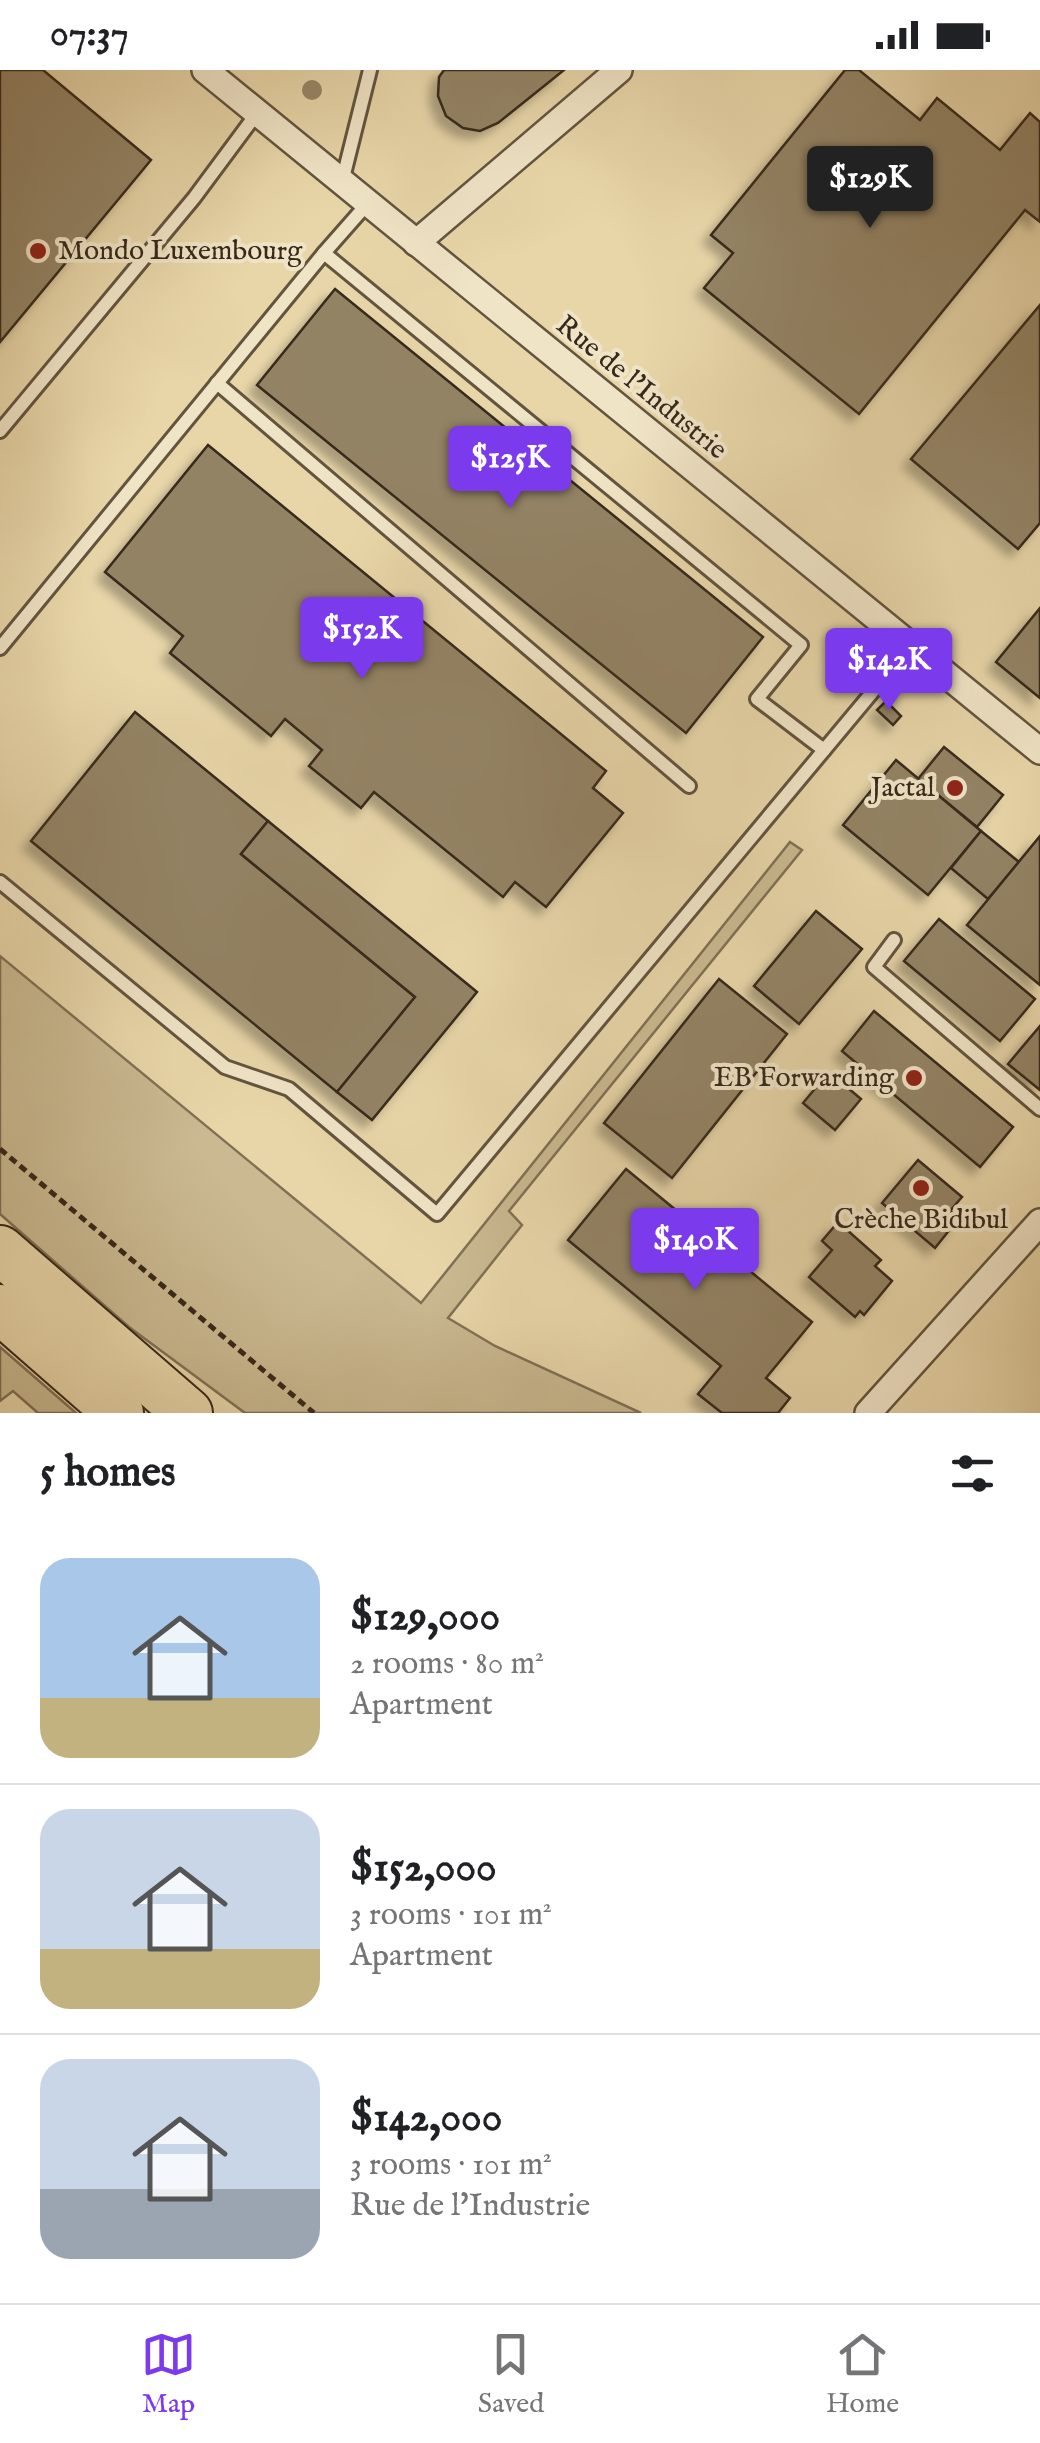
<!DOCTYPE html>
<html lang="en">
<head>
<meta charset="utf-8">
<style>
  body { margin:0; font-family:"IM FELL English",serif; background:#f6f6f6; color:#202124; height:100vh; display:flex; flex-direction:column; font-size:38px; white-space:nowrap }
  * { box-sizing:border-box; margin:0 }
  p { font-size:32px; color:#757577 }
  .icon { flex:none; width:55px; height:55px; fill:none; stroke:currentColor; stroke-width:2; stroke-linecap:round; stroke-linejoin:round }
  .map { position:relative; height:1343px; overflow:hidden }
  .side { display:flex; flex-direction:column; background:#fff; flex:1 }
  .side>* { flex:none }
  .price { position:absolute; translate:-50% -85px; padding:0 22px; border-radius:10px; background:#7c3aed; color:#fff; font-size:32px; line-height:65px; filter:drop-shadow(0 2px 5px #0008) }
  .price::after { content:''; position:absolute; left:50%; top:60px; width:30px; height:22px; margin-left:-15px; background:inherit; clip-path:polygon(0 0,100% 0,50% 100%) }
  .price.active { background:#222; color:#fff }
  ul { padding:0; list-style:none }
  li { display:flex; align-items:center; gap:30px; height:250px; padding:0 40px }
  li+li { border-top:2px solid #e0e0e0 }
  li span { display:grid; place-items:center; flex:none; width:280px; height:200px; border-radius:30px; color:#555 }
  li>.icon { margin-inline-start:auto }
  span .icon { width:120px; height:120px; fill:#fffc; stroke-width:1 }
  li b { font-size:42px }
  h2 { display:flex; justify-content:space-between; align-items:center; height:120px; padding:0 40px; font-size:42px }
  .status { display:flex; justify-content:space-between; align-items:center; height:70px; padding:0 50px; background:#fff; direction:ltr }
  .status svg { height:28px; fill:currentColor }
  .menu { display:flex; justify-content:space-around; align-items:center; height:140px; border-top:2px solid #e0e0e0; background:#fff; font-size:28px; color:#757577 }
  .menu a { display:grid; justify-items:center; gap:5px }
  .menu .active { color:#7c3aed }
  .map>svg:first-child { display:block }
</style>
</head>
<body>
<div class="status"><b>07:37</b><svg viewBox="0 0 49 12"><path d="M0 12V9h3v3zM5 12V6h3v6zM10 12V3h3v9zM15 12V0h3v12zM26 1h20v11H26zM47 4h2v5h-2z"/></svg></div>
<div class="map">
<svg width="1040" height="1343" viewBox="0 0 1040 1343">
  <defs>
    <filter id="shadow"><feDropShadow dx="-8" dy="8" stdDeviation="5" flood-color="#0004"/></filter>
  </defs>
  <rect width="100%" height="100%" fill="#e8d6a9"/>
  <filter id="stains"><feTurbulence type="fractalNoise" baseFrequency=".002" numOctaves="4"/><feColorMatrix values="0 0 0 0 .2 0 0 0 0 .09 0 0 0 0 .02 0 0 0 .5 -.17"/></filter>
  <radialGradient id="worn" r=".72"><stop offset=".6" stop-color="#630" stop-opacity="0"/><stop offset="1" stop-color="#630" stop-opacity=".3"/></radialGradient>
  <g fill="#cab991" stroke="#807156" stroke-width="2.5">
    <path d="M790 772 802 780 509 1141 522 1155 448 1248 495 1276 641 1343H245L129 1257 0 1144V886L421 1233Z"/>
    <path d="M0 1277 76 1343H38L13 1321 0 1331Z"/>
  </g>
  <g fill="#938365" stroke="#37291b" stroke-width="2.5" filter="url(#shadow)">
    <path d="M0 0H43L151 90 0 272Z"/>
    <path d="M444 0H564L498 53 480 61 463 58 446 46 438 26 439 7Z"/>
    <path d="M845 0H859L920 50 937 28 1000 80 1030 43 1040 52V152L1025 140 859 344 704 218 733 183 711 165Z"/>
    <path d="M335 219 763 567 686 663 257 315Z"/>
    <path d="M1040 235V453L1018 479 911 389Z"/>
    <path d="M208 375 606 701 593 718 623 743 546 837 515 812 503 827 374 722 361 738 309 696 322 680 285 649 271 666 170 583 183 566 105 502Z"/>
    <path d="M1040 538V628L996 592Z"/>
    <path d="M886 631 901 646 893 655 877 640Z"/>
    <path d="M135 642 268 751 241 784 415 927 337 1022 31 771Z"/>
    <path d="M944 677 1003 725 977 757 918 709Z"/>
    <path d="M896 690 981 761 928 825 843 755Z"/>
    <path d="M268 751 477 922 372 1050 337 1022 415 927 241 784Z"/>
    <path d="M981 761 1019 792 988 829 951 798Z"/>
    <path d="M1040 766V915L967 855Z"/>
    <path d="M816 841 862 879 799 954 754 916Z"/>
    <path d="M939 849 1035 929 1000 971 904 891Z"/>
    <path d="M719 909 787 964 672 1108 604 1053Z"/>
    <path d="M874 941 1013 1057 980 1097 842 981Z"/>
    <path d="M1040 956V1020L1008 994Z"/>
    <path d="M829 1002 861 1029 835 1060 803 1033Z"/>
    <path d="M918 1090 962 1127 950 1141 959 1148 935 1178 882 1133Z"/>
    <path d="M626 1099 812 1252 766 1308 790 1328 778 1343H722L698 1324 721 1296 568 1170Z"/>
    <path d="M838 1152 881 1190 875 1196 892 1211 864 1245 860 1241 855 1247 809 1207 832 1180 822 1171Z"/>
  </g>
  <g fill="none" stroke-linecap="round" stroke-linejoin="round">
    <g stroke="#63543e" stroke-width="18">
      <g id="service">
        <path d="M342 112 370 0"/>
        <path d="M324 183 368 133"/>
        <path d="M217 313 689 716"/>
        <path d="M0 361 194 128 257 43"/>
        <path d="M0 578 324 183 801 575 757 629 824 680"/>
        <path d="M0 812 225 997 289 1019 437 1144 910 577"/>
        <path d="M894 870 874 897 1040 1039"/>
      </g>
    </g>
    <g stroke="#63543e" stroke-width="30">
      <g id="minor">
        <path d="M205 0 1040 681"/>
        <path d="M416 173 619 0"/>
        <path d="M868 1343 1040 1152"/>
      </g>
    </g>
    <g stroke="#37291b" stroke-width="52">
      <g id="motorway">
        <path d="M0 1180 188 1343"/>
        <path d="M0 1239 119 1343"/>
      </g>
    </g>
    <path stroke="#37291b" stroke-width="5" stroke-dasharray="8 5" stroke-linecap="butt" d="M0 1079 314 1343"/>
    <use href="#service" stroke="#f0e4c7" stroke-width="12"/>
    <use href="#minor" stroke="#f0e4c7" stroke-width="25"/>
    <use href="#motorway" stroke="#e8d6a9" stroke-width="48"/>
  </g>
  <circle fill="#978768" cx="312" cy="20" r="10"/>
  <g fill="#8f2418" stroke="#f0e4c7" stroke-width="4">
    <circle cx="38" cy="181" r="10"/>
    <circle cx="955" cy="718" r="10"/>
    <circle cx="914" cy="1008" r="10"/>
    <circle cx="921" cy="1118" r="10"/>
  </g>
  <g text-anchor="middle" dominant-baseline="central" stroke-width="8" stroke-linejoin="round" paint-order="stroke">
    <g font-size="28" fill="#37291b" stroke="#f0e4c7" text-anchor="end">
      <text x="58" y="181" text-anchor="start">Mondo Luxembourg</text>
      <text x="935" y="718">Jactal</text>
      <text x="894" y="1008">EB Forwarding</text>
      <text x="921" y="1150" text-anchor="middle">Crèche Bidibul</text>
    </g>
    <g font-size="28" fill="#37291b" stroke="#f0e4c7">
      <text transform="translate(641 318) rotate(39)">Rue de l'Industrie</text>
    </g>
  </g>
  <rect width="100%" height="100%" filter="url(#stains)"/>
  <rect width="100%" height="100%" fill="url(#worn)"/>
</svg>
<b class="price active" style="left:870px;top:161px">$129K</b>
<b class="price" style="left:510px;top:441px">$125K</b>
<b class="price" style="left:362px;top:612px">$152K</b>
<b class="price" style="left:889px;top:643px">$142K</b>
<b class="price" style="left:695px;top:1223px">$140K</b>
</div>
<section class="side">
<h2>5 homes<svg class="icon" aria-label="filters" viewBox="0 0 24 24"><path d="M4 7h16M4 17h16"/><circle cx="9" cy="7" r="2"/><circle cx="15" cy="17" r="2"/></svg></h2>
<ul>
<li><span style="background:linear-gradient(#a9c7e8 70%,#c2b280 0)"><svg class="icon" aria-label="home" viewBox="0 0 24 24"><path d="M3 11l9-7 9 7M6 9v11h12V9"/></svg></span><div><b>$129,000</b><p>2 rooms · 80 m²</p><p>Apartment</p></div></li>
<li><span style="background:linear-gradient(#c9d6e8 70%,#c2b280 0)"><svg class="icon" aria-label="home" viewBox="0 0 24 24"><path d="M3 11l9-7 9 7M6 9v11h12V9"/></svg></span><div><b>$152,000</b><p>3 rooms · 101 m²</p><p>Apartment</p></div></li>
<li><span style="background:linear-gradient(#c9d6e8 65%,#9aa5b1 0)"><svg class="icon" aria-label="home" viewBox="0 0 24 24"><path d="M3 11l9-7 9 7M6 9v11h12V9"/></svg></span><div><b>$142,000</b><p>3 rooms · 101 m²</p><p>Rue de l'Industrie</p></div></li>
</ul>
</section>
<nav class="menu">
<a class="active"><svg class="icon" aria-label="map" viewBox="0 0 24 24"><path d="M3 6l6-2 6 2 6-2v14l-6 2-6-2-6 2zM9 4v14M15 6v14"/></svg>Map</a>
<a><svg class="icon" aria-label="saved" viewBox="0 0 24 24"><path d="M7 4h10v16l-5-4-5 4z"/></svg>Saved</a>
<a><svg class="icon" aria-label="home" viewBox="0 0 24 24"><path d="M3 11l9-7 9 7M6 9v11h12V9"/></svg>Home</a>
</nav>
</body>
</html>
